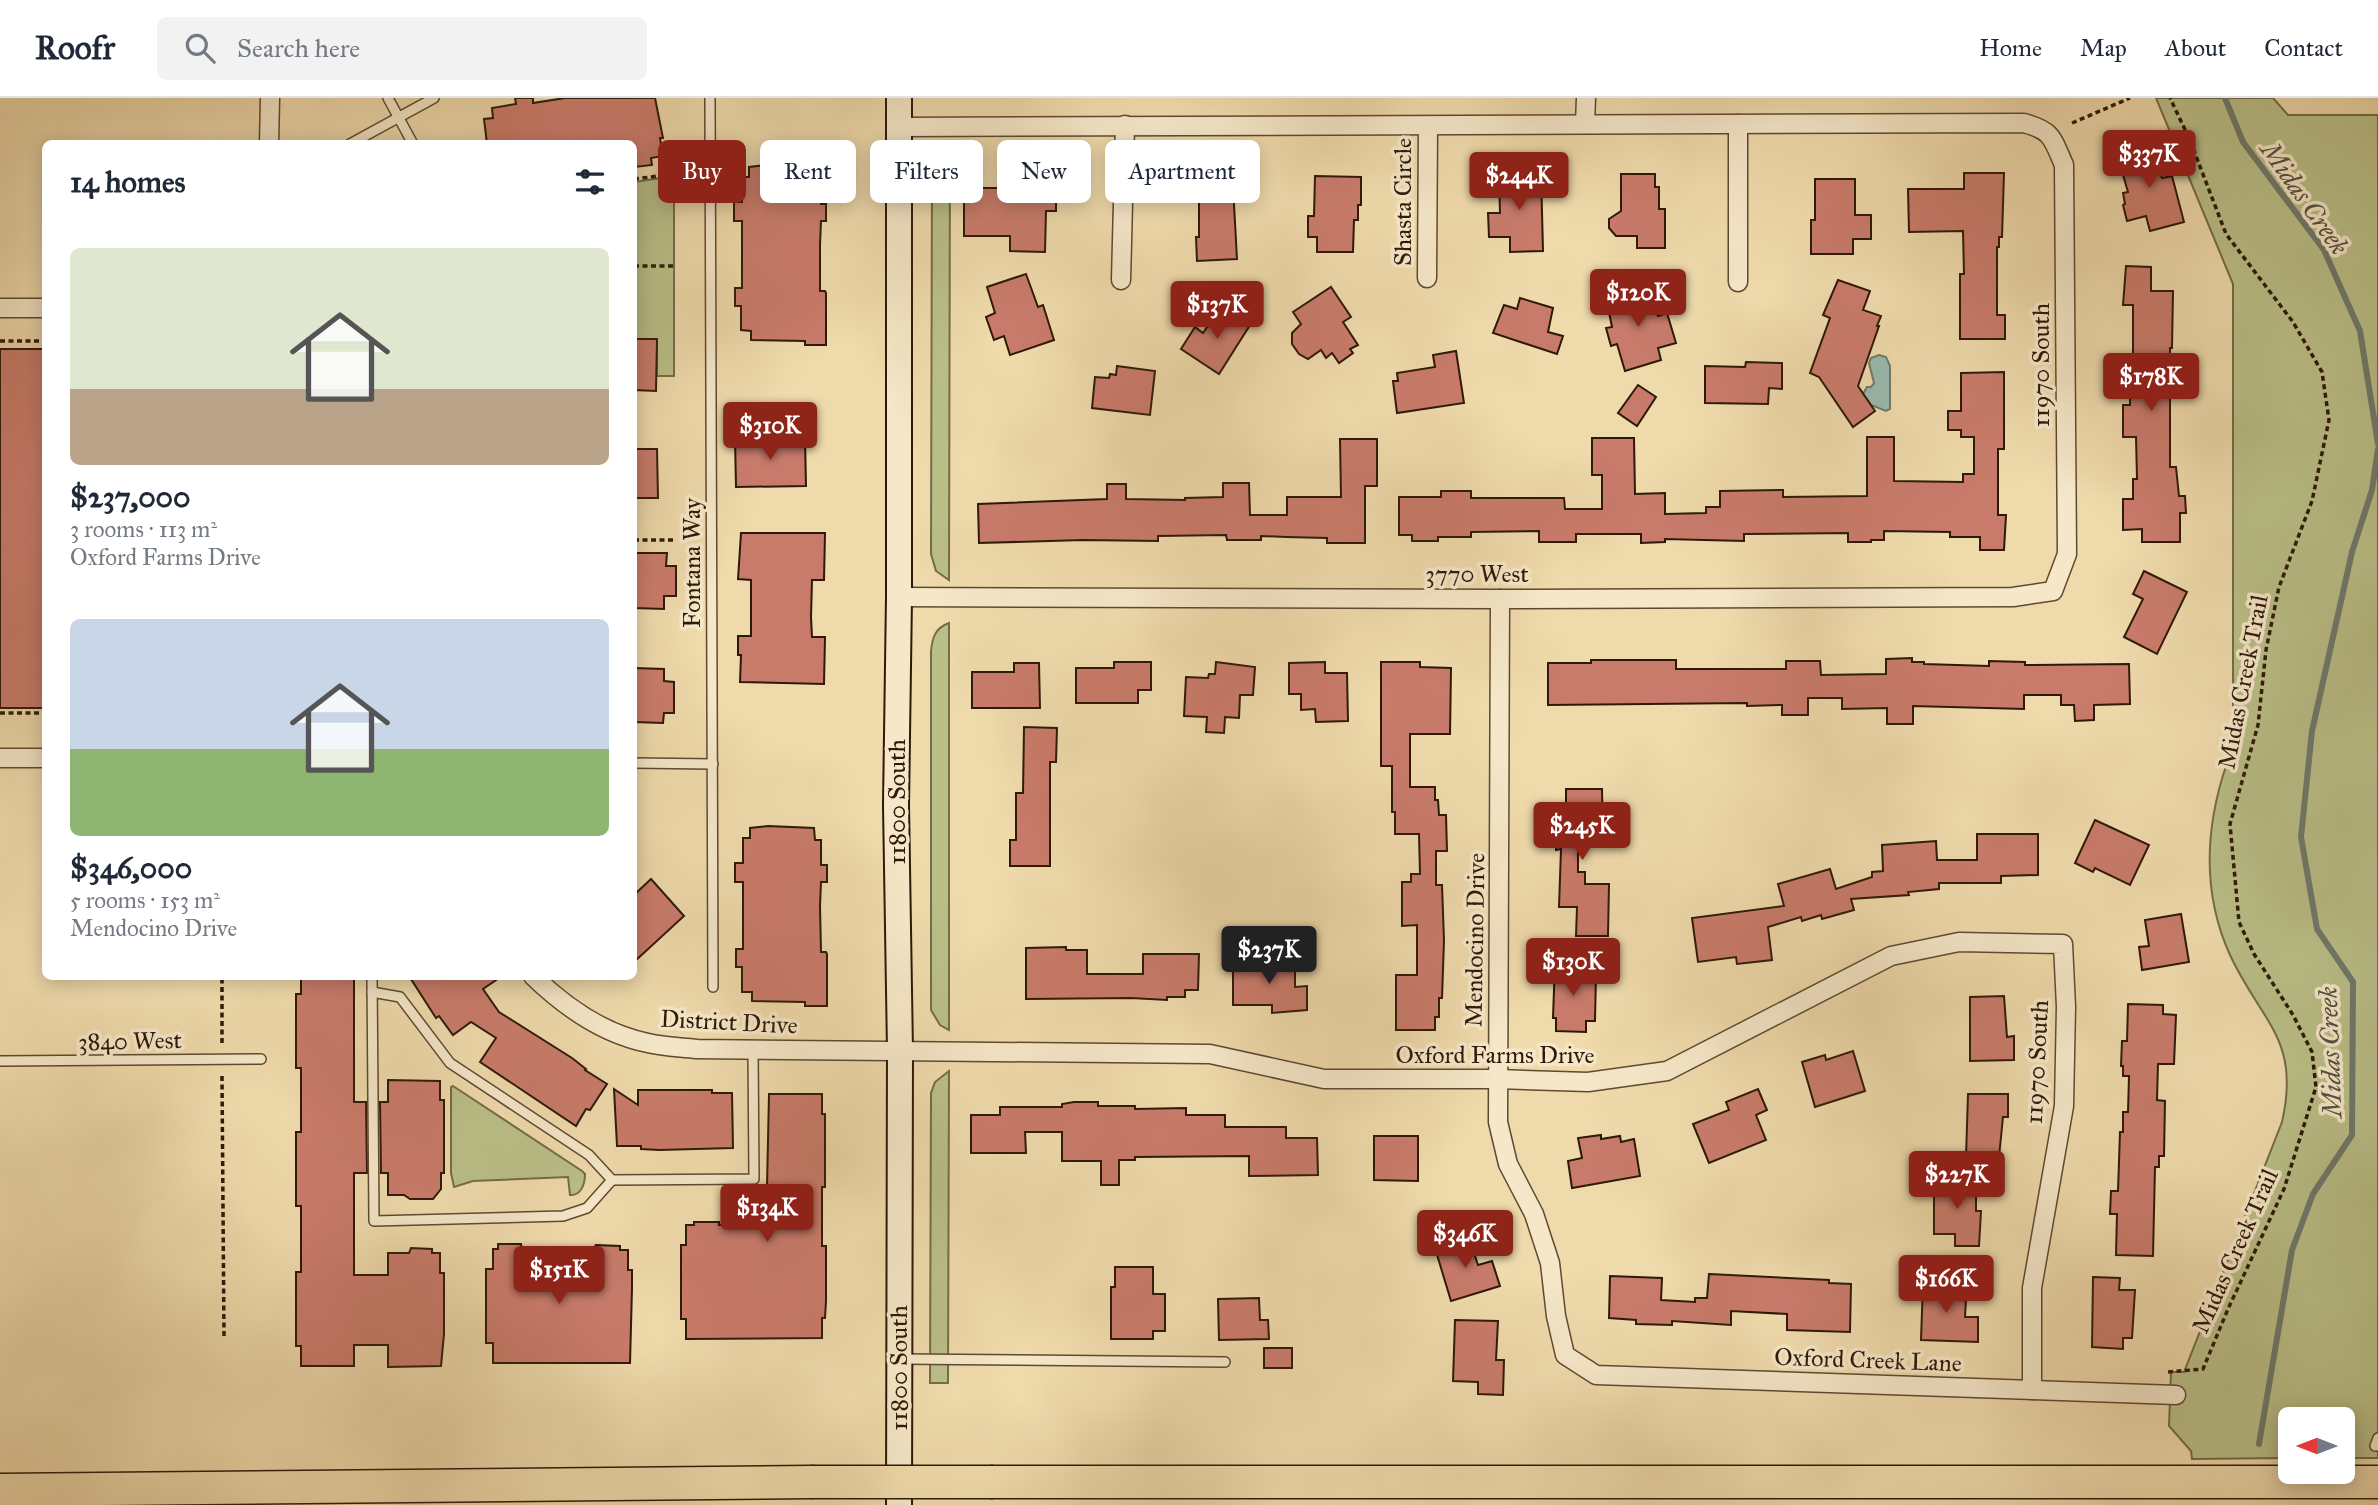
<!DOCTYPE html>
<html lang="en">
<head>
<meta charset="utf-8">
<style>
  body { margin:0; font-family:"IM FELL Great Primer",serif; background:#f2f2f3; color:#1f2937; height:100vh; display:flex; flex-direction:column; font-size:26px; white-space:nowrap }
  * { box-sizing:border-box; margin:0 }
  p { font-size:23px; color:#747a83 }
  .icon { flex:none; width:38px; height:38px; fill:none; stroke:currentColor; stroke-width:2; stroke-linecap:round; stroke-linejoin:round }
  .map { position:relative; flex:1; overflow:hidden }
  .drawer { position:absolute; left:42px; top:42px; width:595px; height:840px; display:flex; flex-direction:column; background:#fff; border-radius:10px; box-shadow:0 4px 18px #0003 }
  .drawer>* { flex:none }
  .hud { position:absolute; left:658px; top:42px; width:665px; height:63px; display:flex; gap:14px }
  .needle { width:46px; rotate:270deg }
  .buttons { position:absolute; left:2278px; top:1309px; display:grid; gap:14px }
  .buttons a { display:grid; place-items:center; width:77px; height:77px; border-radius:10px; background:#fff; box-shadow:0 4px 18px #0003; font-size:35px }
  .price { position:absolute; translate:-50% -60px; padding:0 16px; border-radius:7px; background:#8f2418; color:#fff; font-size:23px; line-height:46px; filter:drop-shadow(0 2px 4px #0008) }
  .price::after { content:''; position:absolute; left:50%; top:42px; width:21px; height:16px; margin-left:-10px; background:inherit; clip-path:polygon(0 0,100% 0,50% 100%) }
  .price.on { background:#222; color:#fff }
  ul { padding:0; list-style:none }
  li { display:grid; align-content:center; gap:14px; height:371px; padding:0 28px }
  li span { display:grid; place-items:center; height:217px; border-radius:10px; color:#555 }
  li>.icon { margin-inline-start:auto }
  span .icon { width:126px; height:126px; fill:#fffc; stroke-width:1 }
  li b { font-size:30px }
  h2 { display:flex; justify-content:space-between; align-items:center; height:84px; padding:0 28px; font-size:30px }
  .tag { padding:0 24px; border-radius:10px; background:#fff; box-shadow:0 4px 18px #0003; font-size:24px; line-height:63px }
  .tag.on { background:#8f2418; color:#fff }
  header { display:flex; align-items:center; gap:42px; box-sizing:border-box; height:98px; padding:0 35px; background:#fff; border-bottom:2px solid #e0e1e3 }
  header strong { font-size:33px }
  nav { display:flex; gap:38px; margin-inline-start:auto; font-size:24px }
  .search { width:490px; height:63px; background:#f2f2f3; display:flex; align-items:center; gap:18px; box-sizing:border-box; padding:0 24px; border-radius:10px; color:#747a83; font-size:26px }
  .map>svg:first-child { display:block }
</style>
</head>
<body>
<header>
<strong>Roofr</strong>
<div class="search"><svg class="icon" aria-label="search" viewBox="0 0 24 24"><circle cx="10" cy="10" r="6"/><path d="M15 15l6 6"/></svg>Search here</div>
<nav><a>Home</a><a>Map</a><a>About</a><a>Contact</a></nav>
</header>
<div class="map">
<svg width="2378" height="1407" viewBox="0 0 2378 1407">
  <rect width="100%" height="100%" fill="#efdaab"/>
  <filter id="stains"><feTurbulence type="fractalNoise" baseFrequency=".00286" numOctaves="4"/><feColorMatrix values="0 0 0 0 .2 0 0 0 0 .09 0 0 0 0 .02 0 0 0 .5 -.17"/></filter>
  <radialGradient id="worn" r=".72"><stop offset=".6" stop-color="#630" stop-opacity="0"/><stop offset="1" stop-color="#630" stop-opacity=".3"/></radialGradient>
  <g fill="#babf88" stroke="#746c48" stroke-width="2">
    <path d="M2156 0H2273L2288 17H2378V1360H2343V1321H2291V1360L2192 1361 2191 1353 2169 1328 2171 1274H2184L2282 1024C2301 941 2261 924 2230 857 2202 795 2205 731 2226 668H2233V186Z"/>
    <path d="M950 49 949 482 936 473 931 456 932 71C934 61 940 53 950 49Z"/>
    <path d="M674 78V278H657V241H634V84Z"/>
    <path d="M949 525V932L940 927 931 912V554C932 540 935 530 949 525Z"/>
    <path d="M949 973 948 1285H930L931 995 935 984Z"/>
    <path d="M453 988 582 1073 585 1076C585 1086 581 1098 570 1097L568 1079 473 1083 454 1089 451 1075V989Z"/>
  </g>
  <path fill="#9abaaf" stroke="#6f7a6c" stroke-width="2" d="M1879 257 1886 259 1890 268V311L1886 313 1871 307 1863 296 1867 289H1871L1874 285 1869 265 1871 260Z"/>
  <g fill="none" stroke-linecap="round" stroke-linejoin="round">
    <g stroke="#6f7a6c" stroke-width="6">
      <path d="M2225 0 2243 44 2324 152 2360 233 2378 346"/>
      <path d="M2259 1346 2292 1152 2313 1096 2352 1037 2353 884 2317 831 2301 739 2312 633 2352 454 2372 392 2378 351"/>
    </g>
  </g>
  <g fill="#c97b6b" stroke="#2e1908" stroke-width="2">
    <path d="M515 0H533V5L565 0H655L663 40H660L663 58 651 60 652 67 635 69 634 46H487L484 21 493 20 492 10 516 6Z"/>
    <path d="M2152 44 2162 80 2172 78 2184 124 2150 133 2146 118 2127 123 2123 107 2125 106 2123 95 2128 94 2123 77 2128 75 2122 52Z"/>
    <path d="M767 67 814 69V81H820L821 106H826V123H821L820 147V193H825L826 195V247H805V243L751 242V233L741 232V208H735V190H742V123H734V104H742V79H749V69Z"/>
    <path d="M1541 75 1543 153 1510 154V139H1489L1488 115H1500L1499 76Z"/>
    <path d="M1964 75H2004L2002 139H1999V149H1997V217H2005V241H1960V176H1964L1963 133 1909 134 1908 91H1964Z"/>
    <path d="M1621 76H1655V89H1659V111H1665V150H1637V138H1616L1609 130V121L1621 113Z"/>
    <path d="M1315 78 1361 79V107H1358V122H1354L1353 154H1317V139H1308V118H1314Z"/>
    <path d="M1815 81H1855V117H1871V141H1853V156H1811V122H1815Z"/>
    <path d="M1011 85 1056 86V113H1046L1045 154 1010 153V138H964V90H1011Z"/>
    <path d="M1233 88 1237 161 1197 163 1196 139H1199V90Z"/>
    <path d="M2126 168 2151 169V193H2173L2172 250H2170V369H2176L2179 398H2185L2186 415H2180V444H2142V431L2123 432V401H2133V381H2137L2136 339H2123V307H2130V266H2133V207H2123Z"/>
    <path d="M1026 176 1038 209 1043 207 1054 242 1010 257 1004 238 994 242 986 219 995 215 987 189Z"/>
    <path d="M1838 182 1870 193 1863 212 1881 218 1877 228H1879L1858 288 1875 313 1853 329 1819 279 1810 275 1830 220 1823 217Z"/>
    <path d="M1331 189 1351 219 1343 224 1358 247 1350 251 1353 255 1339 265 1332 255 1326 260 1321 252 1308 261 1299 256 1292 246V235L1301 226 1293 214Z"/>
    <path d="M1644 189 1647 199 1651 198 1658 218 1667 215 1676 245 1658 250 1661 262 1625 273 1617 246 1611 248 1606 230 1612 229 1606 200Z"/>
    <path d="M1520 200 1553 210 1548 234 1563 238 1557 256 1493 235 1504 207 1517 211Z"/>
    <path d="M1224 210 1250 227 1219 276 1181 251 1195 229 1203 235 1214 219 1217 220Z"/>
    <path d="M634 241H657L656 293 634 292Z"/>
    <rect x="0" y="251" width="46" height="359"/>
    <path d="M1456 253 1464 305 1397 315 1393 283H1398L1397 275 1435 269 1433 257Z"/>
    <path d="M1746 264 1782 265V291L1769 290 1768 306 1705 305V268L1745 269Z"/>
    <path d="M1117 268 1155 273 1150 317 1092 310 1095 279 1109 280 1110 276 1116 277Z"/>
    <path d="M2004 274V351H1998V417H2006L2004 452H1980V439H1950V434L1884 433V442H1871V444H1848V435L1744 436V443L1665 441V444L1641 445V436H1576V444H1539V433L1471 434V439H1438V443H1412V437H1399V399H1441V393H1471V400H1564L1565 411H1602V377H1592V340H1634L1635 396 1665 395V416L1706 415V409H1720V393L1783 392V399L1867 398V339H1894V383L1963 384V376H1974V339H1961V332H1948V313H1961V275Z"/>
    <path d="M1638 287 1656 299 1637 328 1618 315Z"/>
    <path d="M805 340 806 388 736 389 735 341Z"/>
    <path d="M1340 341H1377V388H1365V445H1327V440L1286 439 1261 438V442H1227L1226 437 1158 438V443L1083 442 979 445 978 406 1107 401V386H1126V401L1185 402V400L1223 399V385H1249L1250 417H1287V399H1341Z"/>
    <path d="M634 351H657L658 400H634Z"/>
    <path d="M741 435H825L824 482H812L811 519 812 539H825L824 586 740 584 741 557H738V538H751V482L738 481Z"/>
    <path d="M634 455H667L666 468H676V498H664V511L634 510Z"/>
    <path d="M2144 473 2187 494 2157 556 2124 539 2143 501 2133 496Z"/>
    <path d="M1912 560V564H1924V566L1989 568V563L2025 564V567L2129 566 2130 606 2094 607V622L2075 623 2074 607H2061V597H2024V611L1913 608V626H1887V610L1842 611V600H1808V617H1782V607L1747 608V605L1548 607V565H1591V562H1676V571H1786V563H1820L1821 577 1886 576V561Z"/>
    <path d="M1114 564H1151V592H1138V605H1076V570H1114Z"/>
    <path d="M1216 564 1255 569 1253 597H1240L1239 620 1225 619 1224 635 1206 634 1207 619 1184 618 1186 579 1208 580 1209 576H1215Z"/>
    <path d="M1325 564V575H1347L1348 623 1316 624 1315 611 1301 612V596H1289V565Z"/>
    <path d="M1381 564H1420V569L1451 570 1450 636H1410V689H1435V702H1438L1439 717H1446L1447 753H1436V787H1442L1444 842 1442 900H1439V919H1435V932H1396V877H1417V827L1402 828V784H1411V776H1420L1419 736H1395V714H1392V668H1381Z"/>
    <path d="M1014 565H1039L1040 610H972V574H1014Z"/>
    <path d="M634 570 664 571V583L674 584V615H664L663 625 634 624Z"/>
    <path d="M1024 629 1057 630 1056 664H1050V768H1010V742H1016V695H1023Z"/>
    <path d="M1566 691H1602L1603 740H1578V774H1585V786H1609L1608 838H1576L1577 809H1559L1561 751 1556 752V717H1566Z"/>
    <path d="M2095 722 2149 747 2130 787 2095 770 2093 774 2075 765Z"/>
    <path d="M768 728 814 730 815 742H821V767H827V784H821L820 808 821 854H826L827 856V908H805V904L752 903V894H742V869H736V851H743V784H735V765H743V740H750V730Z"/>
    <path d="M1977 736H2038V777L2001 778V785H1939V791L1908 794 1909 797 1851 801 1854 812 1822 821 1821 817 1802 823 1801 819 1768 829 1772 862 1737 866 1736 859 1698 864 1692 820 1784 808 1778 786 1830 771 1836 791 1872 779V774L1883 773 1882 747 1936 743 1937 762H1977Z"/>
    <path d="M651 781 684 818 634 864V797Z"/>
    <path d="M2181 816 2189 864 2142 872 2139 849 2149 848 2145 822Z"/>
    <path d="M1066 849V852H1087V876H1143V856H1199L1198 892H1185V899H1167V902L1131 900 1026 901V850Z"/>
    <path d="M1295 864V889L1307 888V912L1272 915V907H1233V865Z"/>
    <path d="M1555 864H1579V877H1596L1595 923H1586V934L1556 933V920H1553Z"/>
    <path d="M301 878H354V1004H366L367 1075H354V1177H388V1155H409L411 1150 432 1151V1155H440V1175H444V1236L441 1268 388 1269V1247H354V1268H301V1248H296V1174H301V1108H296V1034H301V970H296V896H301Z"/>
    <path d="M409 878H502L483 891 499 914 572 960 586 971 585 972 607 986 590 1012 586 1011 576 1028 480 964 496 940 471 924 453 937 439 918 436 920Z"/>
    <path d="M2004 898 2007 939 2014 938V962L1970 963V899Z"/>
    <path d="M2128 906 2163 907V916L2176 917 2174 966H2158L2157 1002 2165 1003 2164 1058H2159V1069H2155L2153 1158 2116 1157 2117 1116H2110L2111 1093H2118L2120 1034H2123V1014H2128L2129 978H2123V968H2121L2122 943H2127Z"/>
    <path d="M1853 953 1865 993 1815 1009 1802 964 1825 957 1826 962Z"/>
    <path d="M388 982 440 983V1002H444V1075H441V1091L433 1101H410L404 1097H388V1075H381L380 1004H388Z"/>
    <path d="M614 991 638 1007V992H712V995H732L733 1050 659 1052 641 1051V1048H617Z"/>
    <path d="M1758 991 1767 1012 1756 1017 1766 1042 1709 1065 1693 1026 1729 1012 1726 1004Z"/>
    <path d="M769 996H822V1016H825V1089H822V1148H826V1203L825 1220H822V1240L686 1241V1221H681V1147H686V1127H694V1124H719V1127H769V1089H767Z"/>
    <path d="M1968 996H2008V1019H2003L1999 1059H1966Z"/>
    <path d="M1074 1004H1098V1008H1135V1011L1186 1010V1017H1225V1029H1286V1040H1317L1318 1077 1249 1078V1058L1135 1059V1062H1119V1087H1101V1063H1062V1034H1025L1026 1055H971V1017H1000V1009H1062V1006Z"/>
    <path d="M1601 1037V1041L1620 1038 1621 1044 1634 1041 1640 1078 1572 1090 1568 1063 1582 1060 1578 1040Z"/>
    <path d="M1374 1038H1418V1083L1374 1082Z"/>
    <path d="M1934 1081H1970V1095H1976V1113H1981L1979 1148H1955V1136H1934Z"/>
    <path d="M1469 1140 1478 1167 1492 1163 1500 1188 1451 1203 1435 1150Z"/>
    <path d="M498 1146H521L522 1151 545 1152H592L596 1147 620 1148V1152H628V1172H632V1190L630 1265H493V1245H486V1171H493V1151H498Z"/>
    <path d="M1115 1169H1153V1196H1165V1233H1153V1241H1111V1189H1115Z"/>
    <path d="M1709 1176 1829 1182V1185L1851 1186 1850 1234 1787 1232V1216L1731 1213V1227L1672 1223V1227L1636 1226V1222L1609 1220 1610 1178 1662 1180 1661 1202 1695 1204V1200H1707Z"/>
    <path d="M2093 1179 2120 1180 2119 1192H2135L2132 1240H2123V1251L2092 1249Z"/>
    <path d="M1923 1185 1960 1186V1200L1966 1201 1965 1219H1978V1244L1921 1242Z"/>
    <path d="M1259 1200 1260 1222H1268L1269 1241 1219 1242 1218 1201Z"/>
    <path d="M1455 1222 1498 1223 1496 1262H1504L1503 1297 1478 1296V1284L1453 1283Z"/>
    <rect x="1264" y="1250" width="28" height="20"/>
  </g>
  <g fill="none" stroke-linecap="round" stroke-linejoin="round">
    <g stroke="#5e4931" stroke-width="12">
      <g id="service">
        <path d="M388 0 413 46"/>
        <path d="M710 0 713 889"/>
        <path d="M350 46 434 0"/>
        <path d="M634 665 713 666"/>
        <path d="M372 878 374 1123 563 1118 587 1110 612 1082"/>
        <path d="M372 894 400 899 450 965 589 1057 612 1082 754 1081 753 952"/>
        <path d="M0 963 261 961"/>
        <path d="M901 1261 1225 1264"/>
        <path d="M2378 1340 2375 1348H2378"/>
      </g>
    </g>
    <g stroke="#5e4931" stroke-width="21">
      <g id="minor">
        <path d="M1585 26 1586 0"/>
        <path d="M1738 26V184"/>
        <path d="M269 46 270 0"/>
        <path d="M1427 180 1428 28"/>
        <path d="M1121 182 1125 27"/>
        <path d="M0 210H46"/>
        <path d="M899 499 1500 501 2013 499 2053 493 2067 456 2064 67C2052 40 2053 33 2024 25L899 29"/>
        <path d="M1500 501 1498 1024 1508 1066 1534 1116 1550 1165 1556 1218 1565 1257 1596 1277 2176 1297"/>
        <path d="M0 660H46"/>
        <path d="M533 878C566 910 603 936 648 945 664 949 681 949 697 951L1210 956 1324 981H1497L1588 984 1667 973 1891 858 1959 844 2063 846 2066 909 2064 1008 2032 1190V1292"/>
      </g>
    </g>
    <g stroke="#2e1908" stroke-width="28">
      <path id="secondary" d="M899 1407 900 953 896 707 899 499V0"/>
    </g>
    <g stroke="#2e1908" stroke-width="35">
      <g id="motorway">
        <path d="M993 1384H2378"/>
        <path d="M0 1392 811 1384"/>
      </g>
    </g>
    <g stroke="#2e1908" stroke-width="3.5" stroke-dasharray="5 3.5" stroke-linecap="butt">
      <path d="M2072 25 2130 0"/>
      <path d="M634 81 675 76"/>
      <path d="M634 168H676"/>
      <path d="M0 243H46"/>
      <path d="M634 442H676"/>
      <path d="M0 615H46"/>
      <path d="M222 945V878"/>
      <path d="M222 978 224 1240"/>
      <path d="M2168 1274 2203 1271 2228 1211 2284 1091 2316 989 2312 954 2293 917 2254 856 2239 824 2230 726 2258 627 2266 552 2279 489 2312 403 2329 322 2322 274 2293 224 2226 136 2189 40 2170 0"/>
    </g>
    <use href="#service" stroke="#f5e7c8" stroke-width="9"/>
    <use href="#minor" stroke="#f5e7c8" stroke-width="18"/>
    <use href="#secondary" stroke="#f5e7c8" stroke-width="24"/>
    <use href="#motorway" stroke="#efdaab" stroke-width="32"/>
    <g stroke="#2e1908" stroke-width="35" stroke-linecap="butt">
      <path id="motorway-bridge" d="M811 1384H993"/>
    </g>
    <use href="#motorway-bridge" stroke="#efdaab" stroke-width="32"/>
  </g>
  <g text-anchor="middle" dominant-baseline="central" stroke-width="7" stroke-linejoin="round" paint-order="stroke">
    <g font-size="24" fill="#2e1908" stroke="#f5e7c8">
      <text transform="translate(1403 104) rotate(-90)">Shasta Circle</text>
      <text transform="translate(2041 267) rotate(-90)">11970 South</text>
      <text transform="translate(692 465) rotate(-90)">Fontana Way</text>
      <text x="1477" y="476">3770 West</text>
      <text transform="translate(2243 584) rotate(-79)">Midas Creek Trail</text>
      <text transform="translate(897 704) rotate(-90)">11800 South</text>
      <text transform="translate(1475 842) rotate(-89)">Mendocino Drive</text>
      <text transform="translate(729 924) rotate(3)">District Drive</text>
      <text transform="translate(130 943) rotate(-1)">3840 West</text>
      <text x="1495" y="957">Oxford Farms Drive</text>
      <text transform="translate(2037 964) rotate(-87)">11970 South</text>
      <text transform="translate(2235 1153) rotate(-66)">Midas Creek Trail</text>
      <text transform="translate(1868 1262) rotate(2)">Oxford Creek Lane</text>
      <text transform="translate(899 1270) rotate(-90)">11800 South</text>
    </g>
    <g font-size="26" font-style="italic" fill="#545142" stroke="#f5e7c8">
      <text transform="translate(2305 100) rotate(55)">Midas Creek</text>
      <text transform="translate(2330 954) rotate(-92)">Midas Creek</text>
    </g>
  </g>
  <rect width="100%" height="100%" filter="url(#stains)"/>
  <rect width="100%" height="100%" fill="url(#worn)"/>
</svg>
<div class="buttons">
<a><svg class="needle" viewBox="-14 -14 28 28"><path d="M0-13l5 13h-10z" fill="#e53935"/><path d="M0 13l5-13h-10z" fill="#747a83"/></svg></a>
</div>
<b class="price" style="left:2149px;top:92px">$337K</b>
<b class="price" style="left:1519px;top:114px">$244K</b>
<b class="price" style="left:1638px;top:231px">$120K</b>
<b class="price" style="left:1217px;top:243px">$137K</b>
<b class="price" style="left:2151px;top:315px">$178K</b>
<b class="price" style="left:770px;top:364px">$310K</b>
<b class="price" style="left:1582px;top:764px">$245K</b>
<b class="price on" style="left:1269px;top:888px">$237K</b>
<b class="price" style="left:1573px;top:900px">$130K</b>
<b class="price" style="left:1957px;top:1113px">$227K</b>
<b class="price" style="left:767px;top:1146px">$134K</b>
<b class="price" style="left:1465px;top:1172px">$346K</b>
<b class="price" style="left:559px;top:1208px">$151K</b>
<b class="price" style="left:1946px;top:1217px">$166K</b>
<div class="hud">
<a class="tag on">Buy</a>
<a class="tag">Rent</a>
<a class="tag">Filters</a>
<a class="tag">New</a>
<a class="tag">Apartment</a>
</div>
<section class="drawer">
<h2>14 homes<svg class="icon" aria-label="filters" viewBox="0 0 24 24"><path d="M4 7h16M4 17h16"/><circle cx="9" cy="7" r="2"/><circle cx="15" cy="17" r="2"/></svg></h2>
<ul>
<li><span style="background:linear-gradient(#dfe7d0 65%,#b9a48a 0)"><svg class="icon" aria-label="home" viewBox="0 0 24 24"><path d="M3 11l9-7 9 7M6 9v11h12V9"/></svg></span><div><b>$237,000</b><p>3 rooms · 113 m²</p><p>Oxford Farms Drive</p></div></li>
<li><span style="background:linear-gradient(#c9d6e8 60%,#8fb573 0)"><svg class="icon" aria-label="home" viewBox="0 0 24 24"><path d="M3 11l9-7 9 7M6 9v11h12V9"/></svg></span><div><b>$346,000</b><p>5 rooms · 153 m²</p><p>Mendocino Drive</p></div></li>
</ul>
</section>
</div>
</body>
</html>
